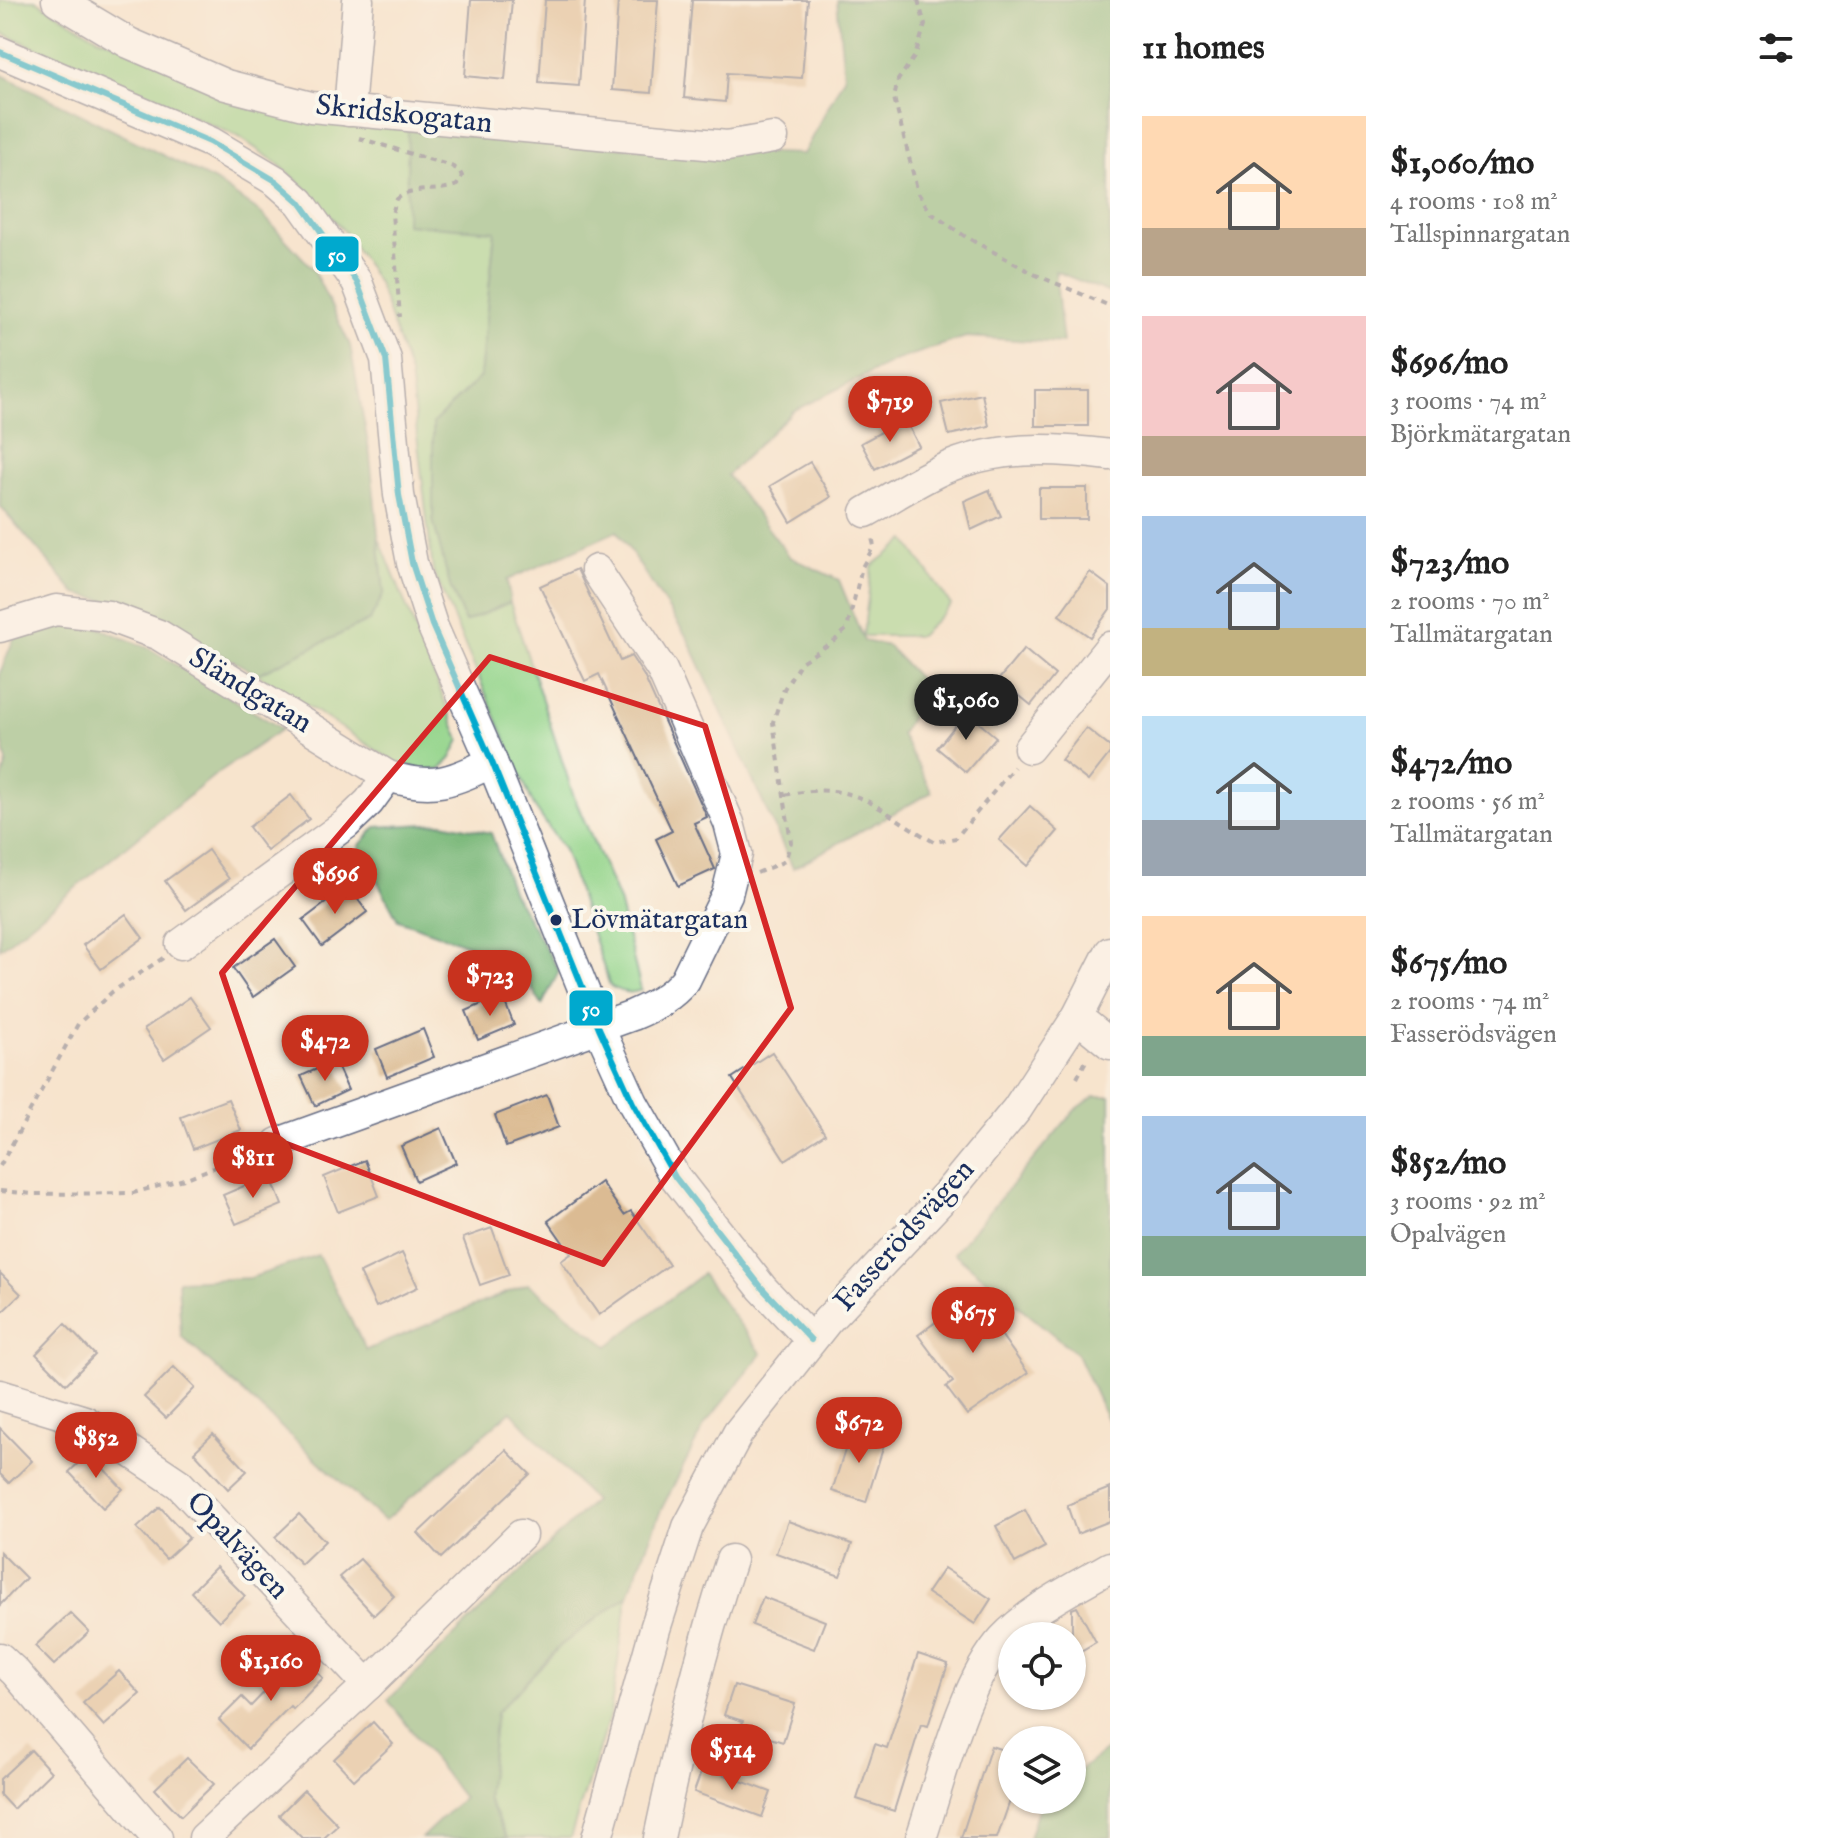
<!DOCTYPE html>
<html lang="en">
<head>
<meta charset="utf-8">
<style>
  body { margin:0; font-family:"IM FELL English",serif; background:#f2f2f2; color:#222; height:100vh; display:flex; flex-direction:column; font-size:30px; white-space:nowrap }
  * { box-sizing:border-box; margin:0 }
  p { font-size:26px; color:#767676 }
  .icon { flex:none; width:44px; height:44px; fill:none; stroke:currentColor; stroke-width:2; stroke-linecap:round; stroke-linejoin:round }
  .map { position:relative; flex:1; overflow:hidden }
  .side { display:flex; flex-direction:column; background:#fff; width:720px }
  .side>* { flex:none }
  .tools { position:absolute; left:998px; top:1622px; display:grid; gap:16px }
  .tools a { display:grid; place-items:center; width:88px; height:88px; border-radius:50%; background:#fff; box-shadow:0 2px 6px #0004; font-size:40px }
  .price { position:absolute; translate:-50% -68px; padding:0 18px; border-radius:28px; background:#c8321e; color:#fff; font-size:26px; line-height:52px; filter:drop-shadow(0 2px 4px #0008) }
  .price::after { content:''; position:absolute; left:50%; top:48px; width:24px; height:18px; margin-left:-12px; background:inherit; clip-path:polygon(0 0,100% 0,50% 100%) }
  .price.selected { background:#222; color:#fff }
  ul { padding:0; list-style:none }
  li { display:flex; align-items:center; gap:24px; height:200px; padding:0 32px }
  li span { display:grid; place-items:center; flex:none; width:224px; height:160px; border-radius:0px; color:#555 }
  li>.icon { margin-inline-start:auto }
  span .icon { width:96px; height:96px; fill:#fffc; stroke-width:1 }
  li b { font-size:34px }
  h2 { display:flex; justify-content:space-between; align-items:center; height:96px; padding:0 32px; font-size:34px }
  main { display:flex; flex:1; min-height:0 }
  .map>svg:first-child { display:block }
</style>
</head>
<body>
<main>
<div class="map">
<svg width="1110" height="1838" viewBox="0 0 1110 1838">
  <rect width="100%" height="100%" fill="#fbf7ec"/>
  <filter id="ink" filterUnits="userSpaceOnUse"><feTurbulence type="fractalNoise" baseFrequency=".0125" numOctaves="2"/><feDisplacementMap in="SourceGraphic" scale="16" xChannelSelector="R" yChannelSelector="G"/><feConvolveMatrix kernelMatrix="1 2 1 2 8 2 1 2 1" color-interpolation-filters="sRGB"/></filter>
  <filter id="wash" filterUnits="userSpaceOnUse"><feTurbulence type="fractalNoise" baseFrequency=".006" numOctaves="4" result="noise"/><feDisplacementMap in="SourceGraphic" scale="32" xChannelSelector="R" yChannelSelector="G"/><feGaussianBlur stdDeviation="1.8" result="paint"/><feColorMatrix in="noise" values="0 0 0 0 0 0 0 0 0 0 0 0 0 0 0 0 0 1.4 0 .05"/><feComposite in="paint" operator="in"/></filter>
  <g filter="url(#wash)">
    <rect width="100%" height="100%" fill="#f7e4cd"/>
    <g fill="#93d48a" stroke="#578274" stroke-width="2">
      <path d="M0 0H35L99 38 408 130 495 231 480 377 433 423 465 622 510 602 574 797 619 901 641 990C630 995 620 992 610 986L564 850 534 806 433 571 410 375 378 283 345 232 305 188 277 163 239 137 0 32Z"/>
      <path d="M375 528 460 740 451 758 440 770H422L395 762 257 674 370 620 384 593Z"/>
      <path d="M906 540 951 605 920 636H863L872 566Z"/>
      <path d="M628 1595 610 1714 570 1838H507L487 1798 496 1713 561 1645Z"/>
    </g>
    <g fill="#76b676" stroke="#48726a" stroke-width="2">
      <path d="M837 0H1110V293L1055 271 1063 343 966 337 894 361 793 411 727 475 790 557 839 580 864 641 888 646 928 688 901 734 932 792 793 868 688 639 617 531 507 580 510 602 465 622 450 586 433 520V423L480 377 495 231 406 224 408 130 630 148 803 154 844 77Z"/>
      <path d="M0 74 215 181 262 214 313 269 350 345 370 455 384 593 370 620 257 674 136 607 76 594 0 506Z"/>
      <path d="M92 625 148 648 282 729 215 775 0 949V788L7 762 0 730V673L14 638 54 627Z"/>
      <path d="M443 823 491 833 513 893 559 971 542 1005 516 962 398 920 359 846 376 827Z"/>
      <path d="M1095 1096H1110V1426L1077 1354 954 1253 1075 1110Z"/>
      <path d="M318 1255 366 1350 528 1284 608 1346 702 1274 762 1354 705 1424 661 1510 628 1595 561 1645 496 1713 487 1798 507 1838H421L463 1798 388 1700 594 1501 511 1411 384 1521 181 1336 178 1281 250 1278Z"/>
      <path d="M1110 1747V1838H1029L1041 1800H1072V1776Z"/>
    </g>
    <g id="blocks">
      <g fill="#dbbb93">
        <path d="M471 0H512L505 80 465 76Z"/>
        <path d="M545 0H585L579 86 539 83Z"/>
        <path d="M618 0H658L651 93 612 90Z"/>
        <path d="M692 0H808L802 78 727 73 725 102 684 98Z"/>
        <rect x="1035" y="390" width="53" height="36"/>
        <path d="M982 394 989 426 949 435 941 403Z"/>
        <path d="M905 419 919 446 875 469 861 443Z"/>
        <path d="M810 462 831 497 791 522 770 486Z"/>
        <rect x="1039" y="488" width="48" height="31"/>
        <path d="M989 490 1001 516 971 530 964 501Z"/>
        <path d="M577 569 620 661 631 656 644 676 707 817 694 823 715 869 678 886 656 839 672 831 599 674 585 681 540 586Z"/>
        <path d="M1090 572 1110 587V609L1090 637 1059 615Z"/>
        <path d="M1024 649 1055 675 1031 705 999 679Z"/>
        <path d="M966 712 996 737 966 772 937 748Z"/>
        <path d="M1086 728 1110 747V753L1088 781 1061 760Z"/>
        <path d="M291 795 309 819 267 851 249 827Z"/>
        <path d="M1030 806 1058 831 1028 866 999 840Z"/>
        <path d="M208 850 229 879 186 910 165 881Z"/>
        <path d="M348 886 367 912 322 946 303 920Z"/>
        <path d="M126 914 143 938 101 969 83 945Z"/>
        <path d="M275 939 295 967 253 997 233 968Z"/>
        <path d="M502 995 514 1025 478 1040 466 1011Z"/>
        <path d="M190 997 211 1027 164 1059 144 1029Z"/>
        <path d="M423 1029 434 1057 387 1077 376 1049Z"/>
        <path d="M772 1052 825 1134 785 1160 732 1078Z"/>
        <path d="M335 1061 348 1090 315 1106 301 1076Z"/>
        <path d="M547 1095 559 1127 506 1147 495 1115Z"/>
        <path d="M228 1099 241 1130 193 1149 181 1117Z"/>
        <path d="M441 1128 456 1163 416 1181 401 1146Z"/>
        <path d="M365 1160 379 1196 338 1212 324 1177Z"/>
        <path d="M270 1175 282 1205 236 1224 223 1195Z"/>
        <path d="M601 1182 624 1215 631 1211 669 1265 599 1315 561 1261 571 1254 548 1221Z"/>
        <path d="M492 1228 509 1275 480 1285 463 1238Z"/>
        <path d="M402 1253 418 1287 376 1307 360 1273Z"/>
        <path d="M0 1273 21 1294 0 1314Z"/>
        <path d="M973 1295 1028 1373 967 1415 946 1387 953 1382 918 1335Z"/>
        <path d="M65 1324 95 1355 66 1384 36 1354Z"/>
        <path d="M174 1367 195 1388 166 1418 144 1397Z"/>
        <path d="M0 1428 32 1461 9 1483 0 1474Z"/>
        <path d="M852 1428 886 1439 866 1502 832 1491Z"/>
        <path d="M213 1434 247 1471 228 1489 194 1452Z"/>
        <path d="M506 1450 530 1474 441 1558 418 1533Z"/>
        <path d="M89 1453 123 1489 103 1508 69 1472Z"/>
        <path d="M1110 1488V1521L1077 1534 1067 1505Z"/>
        <path d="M160 1507 189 1538 166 1559 137 1528Z"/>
        <path d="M1025 1510 1045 1547 1015 1563 996 1526Z"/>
        <path d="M299 1514 325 1541 301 1564 275 1537Z"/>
        <path d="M788 1521 852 1544 840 1576 776 1553Z"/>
        <path d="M0 1552 26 1578 0 1605Z"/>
        <path d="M360 1559 394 1596 374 1615 339 1577Z"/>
        <path d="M216 1567 245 1596 219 1621 191 1592Z"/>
        <path d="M944 1568 991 1599 975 1624 927 1593Z"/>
        <path d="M763 1597 825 1621 814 1649 752 1625Z"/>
        <path d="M1077 1607 1096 1642 1072 1656V1609Z"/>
        <path d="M70 1613 89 1632 54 1665 35 1646Z"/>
        <path d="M918 1654 948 1664 928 1726 921 1724 894 1811 857 1799 875 1744 887 1748Z"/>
        <path d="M300 1655 323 1678 293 1709 290 1706 248 1749 219 1720 242 1697 251 1706Z"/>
        <path d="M119 1671 140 1694 104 1726 83 1703Z"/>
        <path d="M734 1685 795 1704 783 1742 741 1729 743 1721 724 1715Z"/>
        <path d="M373 1722 393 1744 354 1780 334 1759Z"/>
        <path d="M991 1746 1012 1753V1795L997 1838H961Z"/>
        <path d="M31 1750 51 1772 13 1809 0 1795V1779Z"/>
        <path d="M187 1758 214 1784 181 1816 155 1789Z"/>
        <path d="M703 1767 771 1792 762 1817 694 1792Z"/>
        <path d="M304 1790 338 1825 324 1838H302L279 1815Z"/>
      </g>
    </g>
  </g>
  <g filter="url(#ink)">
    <use href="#blocks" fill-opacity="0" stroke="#686e85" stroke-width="2"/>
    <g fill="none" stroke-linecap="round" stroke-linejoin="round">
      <g stroke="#686e85" stroke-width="33">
        <g id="minor">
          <path d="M57 0 129 43 226 85 311 107 727 146 773 138"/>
          <path d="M0 52 210 142 276 181 300 202 357 282 386 359 399 495 412 563 432 625 492 762 599 1028 633 1103 675 1177 762 1288 811 1340"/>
          <path d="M349 111 358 0"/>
          <path d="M866 512C891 498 915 482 941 470 995 445 1053 448 1110 455"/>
          <path d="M0 627 56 610 108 616 159 635 388 776C432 790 452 782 492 762"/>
          <path d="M1029 748 1110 647"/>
          <path d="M181 944 346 824 369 802 388 776"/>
          <path d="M1077 1017 1110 1044"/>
          <path d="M278 1143 633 1015C654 1006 671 997 685 980L727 894 737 854 729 823 662 670 596 570"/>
          <path d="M0 1395 85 1421 179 1484 368 1685"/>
          <path d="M0 1658 15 1672 157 1838"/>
          <path d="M204 1838 368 1685 521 1535"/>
          <path d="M597 1838 655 1629 688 1527 738 1433 827 1321 947 1194 1017 1109 1077 1017 1110 952"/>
          <path d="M659 1838C679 1744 700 1651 731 1560"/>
          <path d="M921 1838C940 1782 964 1681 1003 1639 1032 1608 1074 1588 1110 1567"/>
        </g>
      </g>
      <g stroke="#686e85" stroke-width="4" stroke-dasharray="6 6" stroke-linecap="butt">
        <path d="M918 0 925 25 915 56 898 80 894 98 918 193 931 213 966 237 1036 275 1110 306"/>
        <path d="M359 138 451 166 459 170 462 176 457 185C438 193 414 186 397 199L392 213 400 317"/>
        <path d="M785 795C859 779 875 809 934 842L956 838 1014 767"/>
        <path d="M757 873 785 861 791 842 773 722 784 689 801 662 834 641 847 629 862 567 874 546 871 534"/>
        <path d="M1077 1078 1087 1059"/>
        <path d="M0 1166 78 1024 112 992 163 958"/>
        <path d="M0 1191 34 1194 133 1193 184 1179 255 1152"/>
      </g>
      <use href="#minor" stroke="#fff" stroke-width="30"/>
      <g stroke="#fbf7ec" stroke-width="12">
        <path id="bus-1" d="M0 52 210 142 276 181 300 202 357 282 386 359 399 495 412 563 432 625 492 762 599 1028 633 1103 675 1177 762 1288 811 1340"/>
      </g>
      <use href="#bus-1" stroke="#00a9ce" stroke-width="6"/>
    </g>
  </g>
  <path d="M0 0H1110V1838H0ZM490 657 705 726 791 1008 603 1264 279 1141 222 973Z" fill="#f7e4cd" fill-opacity=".55" fill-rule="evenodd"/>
  <path fill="none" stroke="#d62828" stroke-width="6" stroke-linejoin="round" d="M490 657 705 726 791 1008 603 1264 279 1141 222 973Z"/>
  <circle fill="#1b2f5e" stroke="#fbf7ec" stroke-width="3" cx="556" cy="920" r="7"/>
  <g text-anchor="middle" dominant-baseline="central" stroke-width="8" stroke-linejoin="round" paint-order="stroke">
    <g font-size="28" fill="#1b2f5e" stroke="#fbf7ec" text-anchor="start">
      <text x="571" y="920">Lövmätargatan</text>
    </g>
    <g font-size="30" fill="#1b2f5e" stroke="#fbf7ec">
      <text transform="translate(404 115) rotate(6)">Skridskogatan</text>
      <text transform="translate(250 691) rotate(31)">Sländgatan</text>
      <text transform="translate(905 1236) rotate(-48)">Fasserödsvägen</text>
      <text transform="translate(237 1546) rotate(47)">Opalvägen</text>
    </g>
  </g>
  <g stroke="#fbf7ec" stroke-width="3">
    <rect x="314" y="235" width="46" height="38" rx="8" fill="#00a9ce"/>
    <rect x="568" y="989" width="46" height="38" rx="8" fill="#00a9ce"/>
  </g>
  <g font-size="22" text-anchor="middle" font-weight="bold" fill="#fff">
    <text x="337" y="262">50</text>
    <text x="591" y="1016">50</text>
  </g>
</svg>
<div class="tools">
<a><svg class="icon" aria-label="locate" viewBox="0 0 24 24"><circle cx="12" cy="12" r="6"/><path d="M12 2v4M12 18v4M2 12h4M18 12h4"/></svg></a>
<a><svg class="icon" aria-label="layers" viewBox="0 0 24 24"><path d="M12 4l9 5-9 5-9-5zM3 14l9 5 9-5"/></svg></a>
</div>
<b class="price" style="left:890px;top:444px">$719</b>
<b class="price selected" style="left:966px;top:742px">$1,060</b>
<b class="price" style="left:335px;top:916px">$696</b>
<b class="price" style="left:490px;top:1018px">$723</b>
<b class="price" style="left:325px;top:1083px">$472</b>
<b class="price" style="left:253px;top:1200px">$811</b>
<b class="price" style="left:973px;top:1355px">$675</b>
<b class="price" style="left:859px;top:1465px">$672</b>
<b class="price" style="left:96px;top:1480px">$852</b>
<b class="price" style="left:271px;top:1703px">$1,160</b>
<b class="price" style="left:732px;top:1792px">$514</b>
</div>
<section class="side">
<h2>11 homes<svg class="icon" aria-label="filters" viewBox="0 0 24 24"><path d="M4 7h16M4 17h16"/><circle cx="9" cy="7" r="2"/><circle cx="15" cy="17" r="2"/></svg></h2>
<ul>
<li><span style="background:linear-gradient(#ffd9b3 70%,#b9a48a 0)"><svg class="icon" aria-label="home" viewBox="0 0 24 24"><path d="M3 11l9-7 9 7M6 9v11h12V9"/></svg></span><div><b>$1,060/mo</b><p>4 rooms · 108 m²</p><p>Tallspinnargatan</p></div></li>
<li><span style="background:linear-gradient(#f6c9c9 75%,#b9a48a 0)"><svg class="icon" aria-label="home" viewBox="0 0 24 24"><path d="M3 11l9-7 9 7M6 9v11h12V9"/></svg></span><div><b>$696/mo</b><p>3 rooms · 74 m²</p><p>Björkmätargatan</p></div></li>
<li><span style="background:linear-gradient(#a9c7e8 70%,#c2b280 0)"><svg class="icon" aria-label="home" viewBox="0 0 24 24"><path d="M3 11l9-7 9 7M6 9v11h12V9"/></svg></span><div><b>$723/mo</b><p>2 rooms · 70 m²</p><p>Tallmätargatan</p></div></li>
<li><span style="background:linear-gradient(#bfe0f5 65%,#9aa5b1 0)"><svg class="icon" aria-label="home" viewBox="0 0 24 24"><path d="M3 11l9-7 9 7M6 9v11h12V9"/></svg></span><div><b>$472/mo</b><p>2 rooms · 56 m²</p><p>Tallmätargatan</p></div></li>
<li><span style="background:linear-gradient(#ffd9b3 75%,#7fa58c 0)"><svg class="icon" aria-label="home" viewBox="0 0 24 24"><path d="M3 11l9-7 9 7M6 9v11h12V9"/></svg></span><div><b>$675/mo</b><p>2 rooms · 74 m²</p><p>Fasserödsvägen</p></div></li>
<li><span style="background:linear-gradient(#a9c7e8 75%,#7fa58c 0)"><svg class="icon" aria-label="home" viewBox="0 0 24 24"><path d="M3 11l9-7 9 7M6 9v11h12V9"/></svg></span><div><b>$852/mo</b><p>3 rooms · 92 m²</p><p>Opalvägen</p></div></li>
</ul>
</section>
</main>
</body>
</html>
